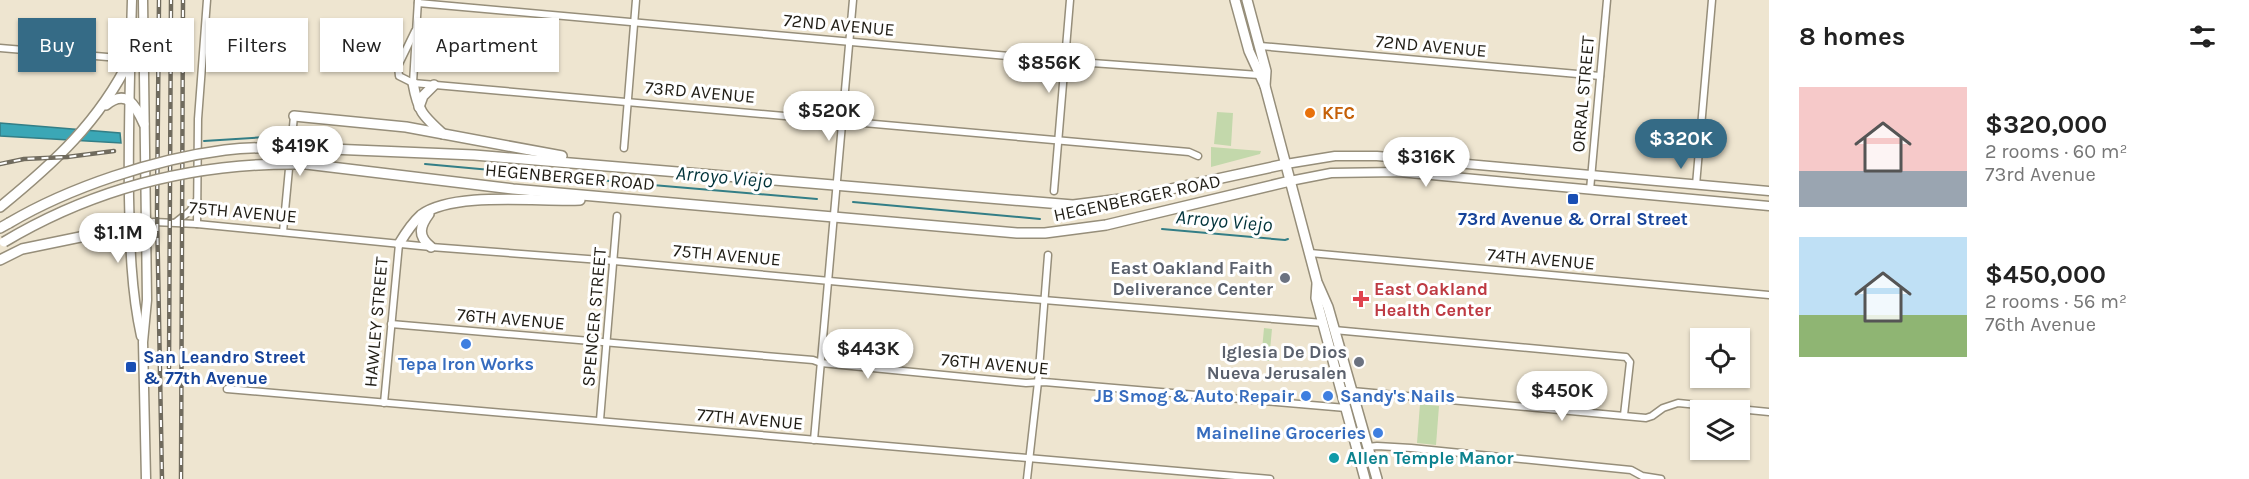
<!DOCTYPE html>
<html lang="en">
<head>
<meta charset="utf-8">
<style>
  body { margin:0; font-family:Karla,sans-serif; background:#f2f2f2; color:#222; height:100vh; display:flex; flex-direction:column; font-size:22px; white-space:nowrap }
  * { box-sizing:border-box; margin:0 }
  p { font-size:20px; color:#767676 }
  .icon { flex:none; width:33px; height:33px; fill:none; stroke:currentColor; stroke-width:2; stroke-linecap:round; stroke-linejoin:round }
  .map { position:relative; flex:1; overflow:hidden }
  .details { display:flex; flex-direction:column; background:#fff; width:480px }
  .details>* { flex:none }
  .guide { position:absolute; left:18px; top:18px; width:570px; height:54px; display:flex; gap:12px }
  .fabs { position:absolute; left:1690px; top:328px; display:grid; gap:12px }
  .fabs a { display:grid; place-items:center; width:60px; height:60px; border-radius:0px; background:#fff; box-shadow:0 2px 4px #0004; font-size:30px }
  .price { position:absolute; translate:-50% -51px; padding:0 14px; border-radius:21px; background:#fff; color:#222; font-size:20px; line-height:39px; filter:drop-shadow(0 2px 3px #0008) }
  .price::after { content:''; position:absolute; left:50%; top:36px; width:18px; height:14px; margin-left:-9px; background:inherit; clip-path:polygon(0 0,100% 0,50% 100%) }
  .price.selected { background:#356b86; color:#fff }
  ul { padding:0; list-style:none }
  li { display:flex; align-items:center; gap:18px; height:150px; padding:0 30px }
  li span { display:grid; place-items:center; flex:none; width:168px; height:120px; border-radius:0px; color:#555 }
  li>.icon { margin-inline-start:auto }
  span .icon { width:72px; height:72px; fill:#fffc; stroke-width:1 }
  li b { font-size:26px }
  h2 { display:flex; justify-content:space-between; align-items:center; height:72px; padding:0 30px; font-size:26px }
  .chip { padding:0 21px; border-radius:0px; background:#fff; box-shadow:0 2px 4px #0004; font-size:21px; line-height:54px }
  .chip.selected { background:#356b86; color:#fff }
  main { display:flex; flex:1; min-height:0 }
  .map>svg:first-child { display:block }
</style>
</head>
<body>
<main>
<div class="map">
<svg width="1769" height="479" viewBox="0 0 1769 479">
  <rect width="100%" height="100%" fill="#eee5d0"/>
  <g fill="#c3d8ab">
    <path d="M1217 112 1233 113 1231 146 1214 144Z"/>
    <path d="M1211 147 1261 151 1260 154 1211 167Z"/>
    <path d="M1264 328 1272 329 1269 361 1261 360Z"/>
    <path d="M1420 404 1439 406 1436 445 1417 443Z"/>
  </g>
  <path fill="#3ba7b6" stroke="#337e86" stroke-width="1.5" d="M0 123 120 133 121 143 0 136Z"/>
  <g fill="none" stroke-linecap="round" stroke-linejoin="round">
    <g stroke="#337e86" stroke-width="2">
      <path d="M204 141 282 136"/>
      <path d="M425 164 610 181"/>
      <path d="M629 183 817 199"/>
      <path d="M853 202 1040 219"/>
      <path d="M1162 229 1285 240 1288 239"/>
    </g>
    <g stroke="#968e7a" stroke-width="9">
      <g id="street">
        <path d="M418 3 1064 61 1259 75"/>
        <path d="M415 31 398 66 399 76 413 83 1189 152 1198 156"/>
        <path d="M1260 46 1600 76"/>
        <path d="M0 48 143 60"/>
        <path d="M413 83 418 0"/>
        <path d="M624 148 636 0"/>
        <path d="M1696 185 1712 0"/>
        <path d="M1590 190 1607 0"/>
        <path d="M1054 191 1070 0"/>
        <path d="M176 222 190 211 197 200"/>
        <path d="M145 223 154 222 197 224 431 247 614 261 971 294 1323 323"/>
        <path d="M197 224 198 119 207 0"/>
        <path d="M283 232 294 116"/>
        <path d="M1310 253 1769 295"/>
        <path d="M391 324 813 360 821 363 1026 383 1044 382 1346 408"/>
        <path d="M1334 330 1626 357 1630 362 1624 415"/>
        <path d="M227 389 1270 479"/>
        <path d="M1352 391 1646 418 1652 416 1663 408 1678 403 1769 412"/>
        <path d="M384 403 399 244"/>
        <path d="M600 420 617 216"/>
        <path d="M814 440 853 0"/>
        <path d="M1368 447 1377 446 1411 448 1631 470 1642 476 1661 479"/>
        <path d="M1027 479 1038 382 1048 255"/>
      </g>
    </g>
    <g stroke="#968e7a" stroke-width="11">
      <g id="secondary">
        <path d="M132 0C130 66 128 132 129 198 130 244 131 290 141 336"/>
        <path d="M143 0 147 300 143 342 146 479"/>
        <path d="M1286 164 1335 156H1377L1769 191"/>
        <path d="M1290 181 1331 173 1399 172 1769 206"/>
      </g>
    </g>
    <g stroke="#968e7a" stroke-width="12">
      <g id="primary">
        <path d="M1235 0 1249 51 1265 86 1317 282 1328 307 1377 479"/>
        <path d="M1247 0 1266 71 1265 86"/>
        <path d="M413 83C418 111 422 115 443 134"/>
        <path d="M106 105C127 88 136 106 144 124"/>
        <path d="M419 107 423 96 434 85"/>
        <path d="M294 116 406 127 562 156"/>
        <path d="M307 148 474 155 1073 205 1129 198 1286 164"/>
        <path d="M306 164 513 189 1017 233H1045L1106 225 1290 181"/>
        <path d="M0 207C54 163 99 122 130 59"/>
        <path d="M429 214C420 226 417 236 431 247"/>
        <path d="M0 228 9 223"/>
        <path d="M399 244C405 234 412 223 421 215 454 191 539 202 580 200"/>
        <path d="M0 260 22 249 129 227"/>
        <path d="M1317 284 1316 298 1365 479"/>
      </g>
    </g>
    <use href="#street" stroke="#fff" stroke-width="6"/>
    <use href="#secondary" stroke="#fff" stroke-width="8"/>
    <use href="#primary" stroke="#fff" stroke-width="9"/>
    <g stroke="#706b5e" stroke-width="4.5">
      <g id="rail">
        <path d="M159 0 157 212 162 479"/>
        <path d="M0 164 24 159 67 157 114 151"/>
        <path d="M169 368 171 0"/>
        <path d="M181 479 183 0"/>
      </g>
    </g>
    <use href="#rail" stroke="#fff" stroke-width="2" stroke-dasharray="7" stroke-linecap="butt"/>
    <g stroke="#968e7a" stroke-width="12" stroke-linecap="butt">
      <g id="primary-bridge">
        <path d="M9 223C70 187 155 159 225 150 252 147 280 147 307 148"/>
        <path d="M4 242C96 187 199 162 306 164"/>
      </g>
    </g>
    <use href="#primary-bridge" stroke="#fff" stroke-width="9"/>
  </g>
  <circle fill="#e8710a" stroke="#fff" stroke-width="2" cx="1310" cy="113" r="6"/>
  <g fill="#1a4fb4" stroke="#fff" stroke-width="2">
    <rect x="1567" y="193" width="12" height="12" rx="3"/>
    <rect x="125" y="361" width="12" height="12" rx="3"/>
  </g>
  <g fill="#6b7280" stroke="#fff" stroke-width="2">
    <circle cx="1285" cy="278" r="6"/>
    <circle cx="1359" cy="362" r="6"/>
  </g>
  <path fill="#e0444e" stroke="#fff" stroke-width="2" d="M1358 290h6v6h6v6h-6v6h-6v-6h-6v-6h6z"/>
  <g fill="#3f7fe0" stroke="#fff" stroke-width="2">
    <circle cx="466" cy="344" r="6"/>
    <circle cx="1306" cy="396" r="6"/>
    <circle cx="1328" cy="396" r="6"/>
    <circle cx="1378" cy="433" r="6"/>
  </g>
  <circle fill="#0f9aa8" stroke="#fff" stroke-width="2" cx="1334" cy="458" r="6"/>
  <g text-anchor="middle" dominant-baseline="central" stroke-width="6" stroke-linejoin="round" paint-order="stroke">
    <g font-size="18" fill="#201d15" stroke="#fff">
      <text transform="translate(839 25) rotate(5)">72ND AVENUE</text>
      <text transform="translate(1431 46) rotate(5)">72ND AVENUE</text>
      <text transform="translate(700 92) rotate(5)">73RD AVENUE</text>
      <text transform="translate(1583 94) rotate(-85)">ORRAL STREET</text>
      <text transform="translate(570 177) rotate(5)">HEGENBERGER ROAD</text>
      <text transform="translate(1137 198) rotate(-12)">HEGENBERGER ROAD</text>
      <text transform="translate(243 212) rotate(5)">75TH AVENUE</text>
      <text transform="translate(727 255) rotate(5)">75TH AVENUE</text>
      <text transform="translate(1541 259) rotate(5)">74TH AVENUE</text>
      <text transform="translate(594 317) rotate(-85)">SPENCER STREET</text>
      <text transform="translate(511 319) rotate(5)">76TH AVENUE</text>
      <text transform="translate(376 322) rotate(-85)">HAWLEY STREET</text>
      <text transform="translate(995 364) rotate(5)">76TH AVENUE</text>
      <text transform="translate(750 419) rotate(5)">77TH AVENUE</text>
    </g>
    <g font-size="18" font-weight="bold" fill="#c56008" stroke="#fff" text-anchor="start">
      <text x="1322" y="113">KFC</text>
    </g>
    <g font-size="18" font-weight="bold" fill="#164399" stroke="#fff">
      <text x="1573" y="219">73rd Avenue &amp; Orral Street</text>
      <text x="143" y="357" text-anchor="start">San Leandro Street<tspan x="143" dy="21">&amp; 77th Avenue</tspan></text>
    </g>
    <g font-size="18" font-weight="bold" fill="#5b616d" stroke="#fff" text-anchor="end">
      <text x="1273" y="268">East Oakland Faith<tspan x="1273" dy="21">Deliverance Center</tspan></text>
      <text x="1347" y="352">Iglesia De Dios<tspan x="1347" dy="21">Nueva Jerusalen</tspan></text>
    </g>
    <g font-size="18" font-weight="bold" fill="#be3a42" stroke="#fff" text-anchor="start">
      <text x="1374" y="289">East Oakland<tspan x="1374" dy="21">Health Center</tspan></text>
    </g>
    <g font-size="18" font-weight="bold" fill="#366cbe" stroke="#fff" text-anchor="end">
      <text x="466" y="364" text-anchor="middle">Tepa Iron Works</text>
      <text x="1294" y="396">JB Smog &amp; Auto Repair</text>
      <text x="1340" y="396" text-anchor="start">Sandy's Nails</text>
      <text x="1366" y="433">Maineline Groceries</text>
    </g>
    <g font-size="18" font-weight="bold" fill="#0d838f" stroke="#fff" text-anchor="start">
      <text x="1346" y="458">Allen Temple Manor</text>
    </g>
    <g font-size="20" font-style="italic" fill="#00333a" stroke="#fff">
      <text transform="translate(724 177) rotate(5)">Arroyo Viejo</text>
      <text transform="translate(1224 221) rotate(5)">Arroyo Viejo</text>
    </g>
  </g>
</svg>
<div class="fabs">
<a><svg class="icon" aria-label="locate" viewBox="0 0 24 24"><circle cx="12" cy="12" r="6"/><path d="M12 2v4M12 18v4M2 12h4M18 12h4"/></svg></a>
<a><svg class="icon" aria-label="layers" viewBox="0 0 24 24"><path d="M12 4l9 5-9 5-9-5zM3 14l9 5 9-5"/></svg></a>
</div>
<b class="price" style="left:1049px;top:94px">$856K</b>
<b class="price" style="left:829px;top:142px">$520K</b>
<b class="price selected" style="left:1681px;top:170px">$320K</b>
<b class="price" style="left:300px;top:177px">$419K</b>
<b class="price" style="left:1426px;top:188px">$316K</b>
<b class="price" style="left:118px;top:264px">$1.1M</b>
<b class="price" style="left:868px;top:380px">$443K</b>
<b class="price" style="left:1562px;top:422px">$450K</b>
<div class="guide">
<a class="chip selected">Buy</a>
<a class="chip">Rent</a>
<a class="chip">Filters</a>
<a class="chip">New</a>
<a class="chip">Apartment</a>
</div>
</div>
<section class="details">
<h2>8 homes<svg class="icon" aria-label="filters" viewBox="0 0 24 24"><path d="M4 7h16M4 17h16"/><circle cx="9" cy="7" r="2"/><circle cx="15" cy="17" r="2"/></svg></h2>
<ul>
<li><span style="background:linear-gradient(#f6c9c9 70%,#9aa5b1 0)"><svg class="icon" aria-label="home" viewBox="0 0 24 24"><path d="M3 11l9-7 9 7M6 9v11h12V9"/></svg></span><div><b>$320,000</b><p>2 rooms · 60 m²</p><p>73rd Avenue</p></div></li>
<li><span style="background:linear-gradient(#bfe0f5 65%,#8fb573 0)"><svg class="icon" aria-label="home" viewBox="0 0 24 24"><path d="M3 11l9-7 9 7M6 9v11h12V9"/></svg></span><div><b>$450,000</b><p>2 rooms · 56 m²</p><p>76th Avenue</p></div></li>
</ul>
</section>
</main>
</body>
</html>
